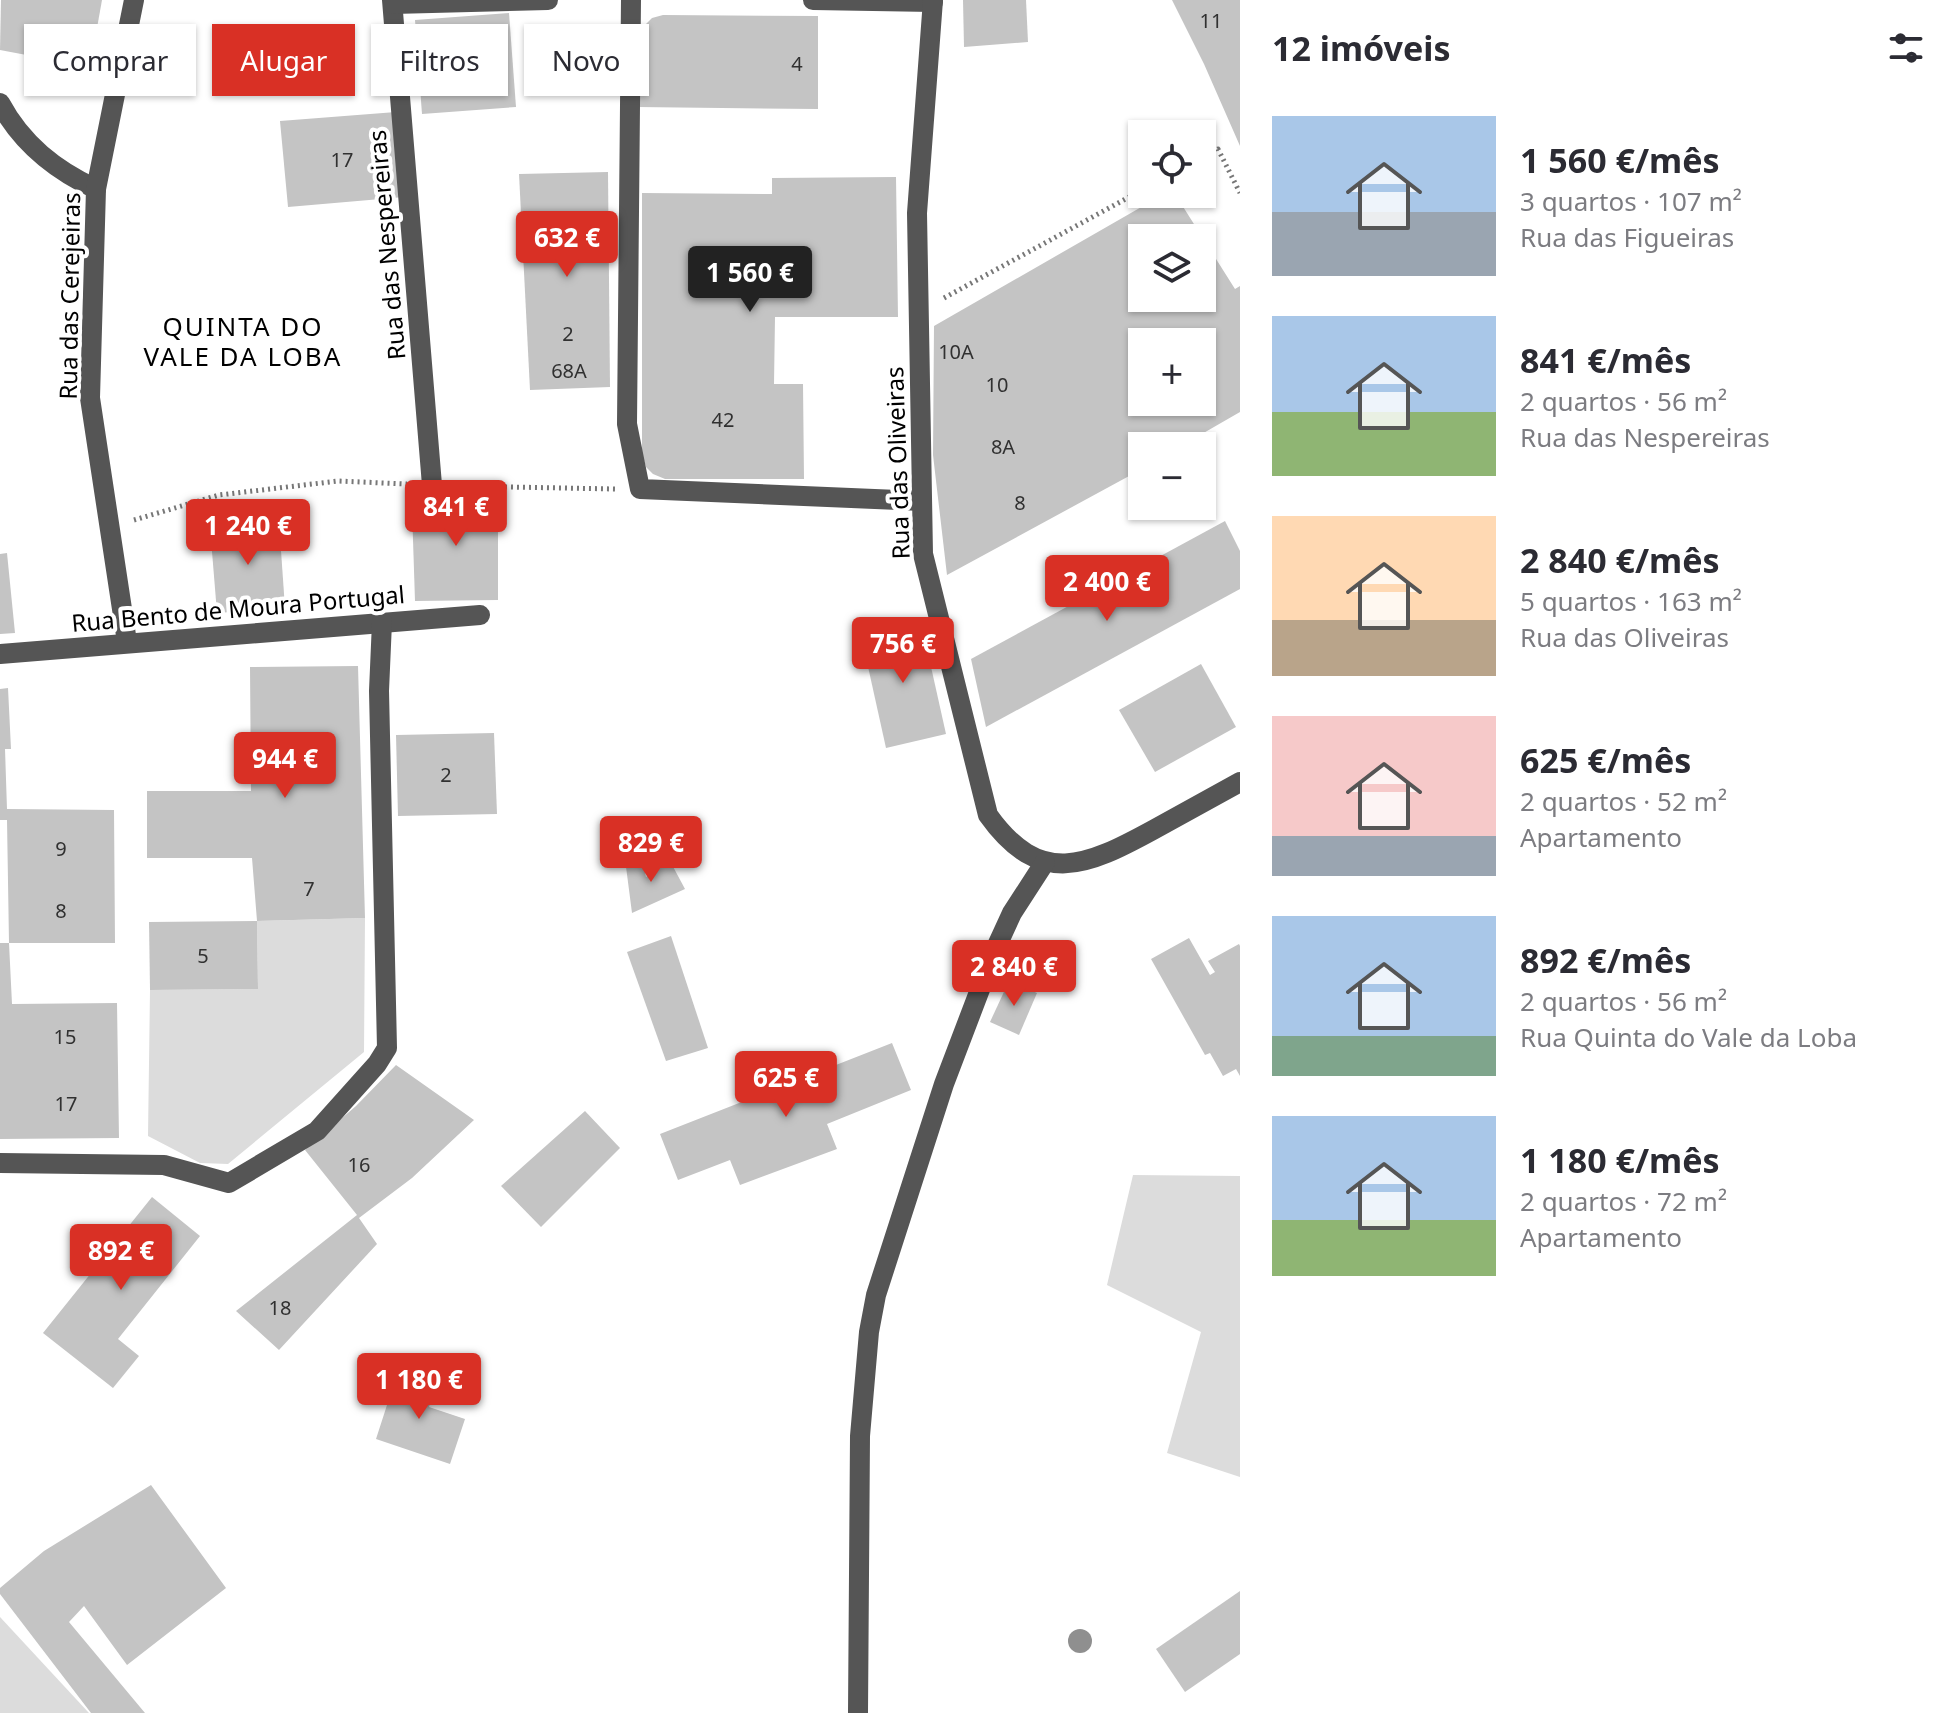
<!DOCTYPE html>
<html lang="pt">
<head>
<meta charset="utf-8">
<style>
  body { margin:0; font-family:"Noto Sans",sans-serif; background:#f7f7f7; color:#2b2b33; height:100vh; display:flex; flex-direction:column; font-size:30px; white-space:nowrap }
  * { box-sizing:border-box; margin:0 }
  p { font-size:26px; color:#7c7c81 }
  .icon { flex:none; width:44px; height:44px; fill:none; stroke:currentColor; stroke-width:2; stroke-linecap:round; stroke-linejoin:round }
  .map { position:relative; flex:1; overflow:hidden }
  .sheet { display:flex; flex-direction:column; background:#fff; width:720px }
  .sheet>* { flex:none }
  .banner { position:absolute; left:24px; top:24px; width:760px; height:72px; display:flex; gap:16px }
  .buttons { position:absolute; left:1128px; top:120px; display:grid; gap:16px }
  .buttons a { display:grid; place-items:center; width:88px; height:88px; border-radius:0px; background:#fff; box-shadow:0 2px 6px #0004; font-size:40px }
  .price { position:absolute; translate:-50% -68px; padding:0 18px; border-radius:8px; background:#d93025; color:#fff; font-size:26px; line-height:52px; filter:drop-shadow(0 2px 4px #0008) }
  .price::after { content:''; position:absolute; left:50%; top:48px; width:24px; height:18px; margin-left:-12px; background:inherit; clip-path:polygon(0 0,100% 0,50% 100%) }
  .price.on { background:#222; color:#fff }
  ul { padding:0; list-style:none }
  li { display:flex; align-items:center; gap:24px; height:200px; padding:0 32px }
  li span { display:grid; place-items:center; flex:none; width:224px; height:160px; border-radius:0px; color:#555 }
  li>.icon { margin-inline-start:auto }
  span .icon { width:96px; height:96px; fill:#fffc; stroke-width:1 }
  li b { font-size:34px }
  h2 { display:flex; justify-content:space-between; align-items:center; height:96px; padding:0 32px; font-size:34px }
  .chip { padding:0 28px; border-radius:0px; background:#fff; box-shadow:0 2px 6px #0004; font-size:28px; line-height:72px }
  .chip.on { background:#d93025; color:#fff }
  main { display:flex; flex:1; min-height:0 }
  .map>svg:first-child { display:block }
</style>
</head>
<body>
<main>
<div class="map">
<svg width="1240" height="1713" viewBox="0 0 1240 1713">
  <rect width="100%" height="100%" fill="#fff"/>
  <g fill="#dcdcdc">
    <path d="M365 918 364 1052 228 1164 200 1163 148 1136 150 990 258 989 257 921Z"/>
    <path d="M1133 1175 1240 1176V1477L1167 1453 1201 1332 1107 1285Z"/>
    <path d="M0 1617 89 1713H0Z"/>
  </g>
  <g fill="#c4c4c4" fill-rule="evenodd">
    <path d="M1 0H102L90 67 0 50Z"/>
    <path d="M963 0H1026L1028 42 964 47Z"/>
    <path d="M1172 0H1240V146L1204 64Z"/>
    <path d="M509 13 516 107 422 114 415 20Z"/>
    <path d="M663 15 818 16V109L637 107 642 33 645 25 652 18Z"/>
    <path d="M396 112 404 197 288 207 280 121Z"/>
    <path d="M608 172 610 387 530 390 519 174Z"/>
    <path d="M896 177 898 317H775L774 384H803L804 479H665L653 474 646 467 642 454V193L772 194V178Z"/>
    <path d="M1164 194H1175L1235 289 1240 286V412L1181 446H1142V469L947 575 933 455 934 326ZM1142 238H1202V298H1142ZM1142 342H1202V402H1142Z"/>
    <path d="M424 495 498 497V600L415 601 412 509Z"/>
    <path d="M1225 521 1240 551V589L986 727 971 659Z"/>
    <path d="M279 522 285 608 217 613 210 527Z"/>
    <path d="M7 553 15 633 0 634V554Z"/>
    <path d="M921 622 946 734 886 748 861 635Z"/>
    <path d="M1201 664 1236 727 1155 772 1119 710Z"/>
    <path d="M358 666 365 918 257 921 252 858H147V791H251L250 667Z"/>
    <path d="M8 688 11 749H5L7 809 114 810 115 943H9L7 820H0V689Z"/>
    <path d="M494 733 497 814 398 816 396 735Z"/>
    <path d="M625 859H642L646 877 670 861 685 889 632 913Z"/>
    <path d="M257 921 258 989 150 990 149 922Z"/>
    <path d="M671 936 708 1048 666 1061 627 952Z"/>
    <path d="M1189 938 1210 975 1215 972 1208 961 1239 944 1240 946V1076L1236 1069 1223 1076 1210 1053 1205 1055 1151 959Z"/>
    <path d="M0 943H9L12 1004 117 1003 119 1138 0 1139Z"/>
    <path d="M1009 981 1037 993 1019 1035 990 1022Z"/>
    <path d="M892 1043 911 1090 827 1124 837 1149 740 1185 730 1160 678 1180 660 1134Z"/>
    <path d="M396 1065 474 1120 412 1178 359 1218 377 1244 279 1350 236 1311 357 1215 305 1150 356 1106Z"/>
    <path d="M585 1111 620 1148 541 1227 501 1186Z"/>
    <path d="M152 1197 200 1236 118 1339 139 1356 113 1388 43 1333Z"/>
    <path d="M398 1371 436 1384 429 1407 465 1419 450 1464 376 1439Z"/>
    <path d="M151 1485 226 1588 127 1665 84 1606 69 1622 145 1713H91L0 1594V1588L44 1551Z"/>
    <path d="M1240 1591V1654L1185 1692 1156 1649Z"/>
  </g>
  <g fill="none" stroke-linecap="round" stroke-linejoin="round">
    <g stroke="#777" stroke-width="5" stroke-dasharray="2 4" stroke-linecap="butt">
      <path d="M1202 158 1218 149 1240 193"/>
      <path d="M944 298 1142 190"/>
      <path d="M457 486 615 489"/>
      <path d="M134 520 219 495 338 481 407 484"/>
    </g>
    <g stroke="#555" stroke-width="20">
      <path d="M392 0 432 485"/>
      <path d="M631 0 627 424 640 489 922 501"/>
      <path d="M813 0 933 2"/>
      <path d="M933 0 917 213 923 554 988 815C1040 888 1087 866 1153 830 1182 814 1211 798 1240 782"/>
      <path d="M393 4 548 0"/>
      <path d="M0 103C22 144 55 170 96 189"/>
      <path d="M127 642 90 398 96 189 134 0"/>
      <path d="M0 654 480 615"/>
      <path d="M0 1163 164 1165 229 1183 317 1131 377 1064 387 1048 379 691 382 622"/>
      <path d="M858 1713 860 1436 869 1332 876 1295 944 1084 995 950 1012 913 1045 862"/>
    </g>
  </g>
  <circle fill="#8f8f8f" cx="1080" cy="1641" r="12"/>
  <g text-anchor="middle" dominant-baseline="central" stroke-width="8" stroke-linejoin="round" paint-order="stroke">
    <g font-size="20" fill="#313131">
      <text x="1211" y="20">11</text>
      <text x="797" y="63">4</text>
      <text x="342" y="159">17</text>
      <text x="568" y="333">2</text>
      <text x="956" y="351">10A</text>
      <text x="569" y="370">68A</text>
      <text x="997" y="384">10</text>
      <text x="723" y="419">42</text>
      <text x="1003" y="446">8A</text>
      <text x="1020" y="502">8</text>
      <text x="446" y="774">2</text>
      <text x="61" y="848">9</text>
      <text x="309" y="888">7</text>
      <text x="61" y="910">8</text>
      <text x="203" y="955">5</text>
      <text x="65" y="1036">15</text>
      <text x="66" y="1103">17</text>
      <text x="359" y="1164">16</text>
      <text x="280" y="1307">18</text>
    </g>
    <g font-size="24" fill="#000" stroke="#fff">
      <text transform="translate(386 245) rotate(-95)">Rua das Nespereiras</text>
      <text transform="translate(69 296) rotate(-89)">Rua das Cerejeiras</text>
      <text transform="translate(897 463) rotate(-92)">Rua das Oliveiras</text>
      <text transform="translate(238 608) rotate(-5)">Rua Bento de Moura Portugal</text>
    </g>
    <g font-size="26" letter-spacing="2" fill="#000" stroke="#fff">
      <text x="243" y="326">QUINTA DO<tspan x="243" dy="30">VALE DA LOBA</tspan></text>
    </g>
  </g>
</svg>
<div class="buttons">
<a><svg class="icon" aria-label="locate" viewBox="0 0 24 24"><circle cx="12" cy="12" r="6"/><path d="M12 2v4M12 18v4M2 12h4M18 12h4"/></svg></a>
<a><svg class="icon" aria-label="layers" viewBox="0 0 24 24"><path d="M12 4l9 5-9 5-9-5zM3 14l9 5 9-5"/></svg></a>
<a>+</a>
<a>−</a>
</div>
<b class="price" style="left:567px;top:279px">632 €</b>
<b class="price on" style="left:750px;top:314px">1 560 €</b>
<b class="price" style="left:456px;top:548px">841 €</b>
<b class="price" style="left:248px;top:567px">1 240 €</b>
<b class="price" style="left:1107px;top:623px">2 400 €</b>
<b class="price" style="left:903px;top:685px">756 €</b>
<b class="price" style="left:285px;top:800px">944 €</b>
<b class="price" style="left:651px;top:884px">829 €</b>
<b class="price" style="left:1014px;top:1008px">2 840 €</b>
<b class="price" style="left:786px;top:1119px">625 €</b>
<b class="price" style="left:121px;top:1292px">892 €</b>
<b class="price" style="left:419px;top:1421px">1 180 €</b>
<div class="banner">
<a class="chip">Comprar</a>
<a class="chip on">Alugar</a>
<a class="chip">Filtros</a>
<a class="chip">Novo</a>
</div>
</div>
<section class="sheet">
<h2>12 imóveis<svg class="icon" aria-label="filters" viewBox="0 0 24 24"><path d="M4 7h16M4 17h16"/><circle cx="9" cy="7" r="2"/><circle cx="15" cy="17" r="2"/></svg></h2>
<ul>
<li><span style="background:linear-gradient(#a9c7e8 60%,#9aa5b1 0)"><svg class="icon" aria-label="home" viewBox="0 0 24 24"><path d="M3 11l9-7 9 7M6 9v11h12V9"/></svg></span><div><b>1 560 €/mês</b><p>3 quartos · 107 m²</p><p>Rua das Figueiras</p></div></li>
<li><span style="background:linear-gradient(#a9c7e8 60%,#8fb573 0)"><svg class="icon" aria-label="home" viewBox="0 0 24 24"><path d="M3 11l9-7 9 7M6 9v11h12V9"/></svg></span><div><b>841 €/mês</b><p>2 quartos · 56 m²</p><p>Rua das Nespereiras</p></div></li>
<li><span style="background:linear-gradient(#ffd9b3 65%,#b9a48a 0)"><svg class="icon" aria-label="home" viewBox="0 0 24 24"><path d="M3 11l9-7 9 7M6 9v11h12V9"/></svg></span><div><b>2 840 €/mês</b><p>5 quartos · 163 m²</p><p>Rua das Oliveiras</p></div></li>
<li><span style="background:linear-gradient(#f6c9c9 75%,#9aa5b1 0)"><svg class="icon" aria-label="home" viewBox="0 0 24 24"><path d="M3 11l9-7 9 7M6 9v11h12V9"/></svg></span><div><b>625 €/mês</b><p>2 quartos · 52 m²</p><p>Apartamento</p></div></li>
<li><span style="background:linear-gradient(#a9c7e8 75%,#7fa58c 0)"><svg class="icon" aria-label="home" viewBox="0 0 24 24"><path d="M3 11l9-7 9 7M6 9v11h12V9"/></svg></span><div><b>892 €/mês</b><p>2 quartos · 56 m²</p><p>Rua Quinta do Vale da Loba</p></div></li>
<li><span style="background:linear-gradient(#a9c7e8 65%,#8fb573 0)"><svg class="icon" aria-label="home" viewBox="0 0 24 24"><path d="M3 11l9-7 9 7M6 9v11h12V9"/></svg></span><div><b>1 180 €/mês</b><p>2 quartos · 72 m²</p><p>Apartamento</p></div></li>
</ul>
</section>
</main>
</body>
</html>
